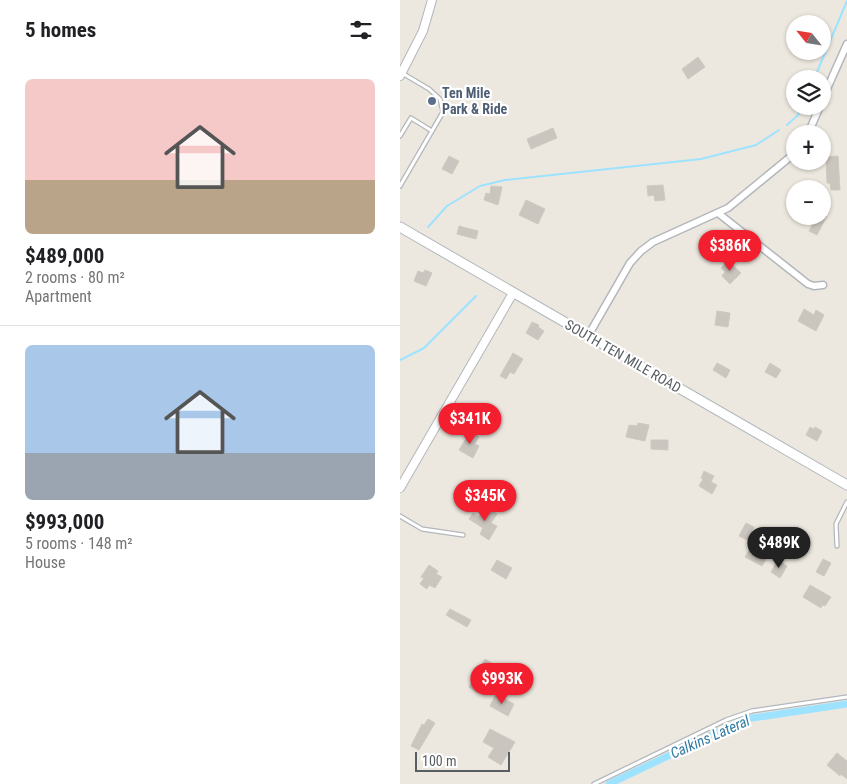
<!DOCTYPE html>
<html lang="en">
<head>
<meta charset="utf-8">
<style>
  body { margin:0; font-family:"Roboto Condensed",sans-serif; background:#f2f2f2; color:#202124; height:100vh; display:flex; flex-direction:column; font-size:19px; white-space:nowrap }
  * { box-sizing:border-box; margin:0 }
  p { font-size:16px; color:#757577 }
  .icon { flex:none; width:28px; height:28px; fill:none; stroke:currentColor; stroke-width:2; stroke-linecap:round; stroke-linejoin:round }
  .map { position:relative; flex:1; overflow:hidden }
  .details { display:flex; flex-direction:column; background:#fff; width:400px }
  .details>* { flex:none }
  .needle { width:32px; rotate:300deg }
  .tools { position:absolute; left:386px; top:15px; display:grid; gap:10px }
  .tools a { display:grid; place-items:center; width:45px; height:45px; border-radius:50%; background:#fff; box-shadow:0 1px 4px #0004; font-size:25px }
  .scale { position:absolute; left:15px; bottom:12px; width:95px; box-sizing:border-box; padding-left:5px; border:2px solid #585e62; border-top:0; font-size:14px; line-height:18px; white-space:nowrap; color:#585e62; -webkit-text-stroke:4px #fff; paint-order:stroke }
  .price { position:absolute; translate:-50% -42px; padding:0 11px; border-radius:18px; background:#f31f2f; color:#fff; font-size:16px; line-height:32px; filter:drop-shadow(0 1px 2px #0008) }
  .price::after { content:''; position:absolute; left:50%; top:30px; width:15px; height:11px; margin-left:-8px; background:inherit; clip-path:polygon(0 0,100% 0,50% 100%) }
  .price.selected { background:#222; color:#fff }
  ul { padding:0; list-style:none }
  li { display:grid; align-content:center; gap:10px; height:265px; padding:0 25px }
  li+li { border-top:1px solid #e0e0e0 }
  li span { display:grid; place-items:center; height:155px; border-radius:8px; color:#555 }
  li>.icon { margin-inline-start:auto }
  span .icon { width:90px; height:90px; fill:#fffc; stroke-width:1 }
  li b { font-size:21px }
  h2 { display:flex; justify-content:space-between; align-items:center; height:60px; padding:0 25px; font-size:21px }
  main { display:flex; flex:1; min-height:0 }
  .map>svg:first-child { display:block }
</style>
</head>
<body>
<main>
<section class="details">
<h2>5 homes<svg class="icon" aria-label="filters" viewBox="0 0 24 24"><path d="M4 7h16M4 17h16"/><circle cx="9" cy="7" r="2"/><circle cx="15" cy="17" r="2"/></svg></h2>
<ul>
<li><span style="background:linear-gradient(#f6c9c9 65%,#b9a48a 0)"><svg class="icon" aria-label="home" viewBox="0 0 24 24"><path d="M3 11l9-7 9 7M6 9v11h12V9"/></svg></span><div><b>$489,000</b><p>2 rooms · 80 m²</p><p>Apartment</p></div></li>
<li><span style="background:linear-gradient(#a9c7e8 70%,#9aa5b1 0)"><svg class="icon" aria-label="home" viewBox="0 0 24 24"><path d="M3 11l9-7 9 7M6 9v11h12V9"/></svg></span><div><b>$993,000</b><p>5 rooms · 148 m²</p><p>House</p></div></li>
</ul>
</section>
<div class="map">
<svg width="447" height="784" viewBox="0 0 447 784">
  <rect width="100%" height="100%" fill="#ede8df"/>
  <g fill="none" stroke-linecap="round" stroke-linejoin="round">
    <g stroke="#9de3ff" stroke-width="2">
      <path d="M414 79 447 1"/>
      <path d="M387 125 398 115 402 106"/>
      <path d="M28 227 47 206 80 186 105 180 301 159 356 145 379 130"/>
      <path d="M0 360 24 348 76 296"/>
    </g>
    <path stroke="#9de3ff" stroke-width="7" d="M209 784 346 719 447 704"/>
  </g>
  <g fill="#cac5be" stroke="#d2c8bd">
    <path d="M298 57 305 67 288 79 282 69Z"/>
    <path d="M153 128 157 138 131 149 127 139Z"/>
    <path d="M49 156 59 161 52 174 42 169Z"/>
    <path d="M438 156 440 190H431L430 183H427L426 157Z"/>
    <path d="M263 185 265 200 255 201 254 195 248 196 247 186Z"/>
    <path d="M91 186 102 187 98 205 84 200 86 193 90 194Z"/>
    <path d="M126 200 145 209 138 224 119 215Z"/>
    <path d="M417 216H427L417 235 409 231Z"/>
    <path d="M59 226 78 231 76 239 57 234Z"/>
    <path d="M328 261 341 273 330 284 322 276 325 272 321 268Z"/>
    <path d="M25 270 32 273 26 286 14 281 18 271 23 273Z"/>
    <path d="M404 309 414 315 416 310 424 315 416 331 398 321Z"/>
    <path d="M317 311 330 313 328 327 315 325Z"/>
    <path d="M132 322 139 325 138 327 144 331 138 340 126 333Z"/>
    <path d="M113 353 123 359 114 374 110 372 106 379 100 376Z"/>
    <path d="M317 363 330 370 326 378 313 370Z"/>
    <path d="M370 363 381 370 376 378 365 372Z"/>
    <path d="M238 423 249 425 245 441 226 437 229 425 237 426Z"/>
    <path d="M410 427 414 429 415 427 422 431 417 441 406 435Z"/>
    <path d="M70 432 79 437 75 444 79 446 73 458 59 450Z"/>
    <path d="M251 440H268V450L251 449Z"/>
    <path d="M304 471 314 476 311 482 317 485 312 494 299 486 303 479 301 478Z"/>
    <path d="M85 506 97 514 91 523 97 526 89 540 80 534 83 528 69 519 73 513 79 517Z"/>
    <path d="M346 523 354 527 347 540 339 536Z"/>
    <path d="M389 530 407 534 405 543 387 539Z"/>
    <path d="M350 549 366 559 362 566 345 557Z"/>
    <path d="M423 559 431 563 424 576 416 572Z"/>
    <path d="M97 560 112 568 106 579 91 570Z"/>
    <path d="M378 560 387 566 380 578 371 572Z"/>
    <path d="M29 565 38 571 36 574 42 577 35 588 29 585 27 589 20 584 24 578 21 577Z"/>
    <path d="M410 585 431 597 425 606 422 605 421 608 403 597Z"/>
    <path d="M50 609 71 620 67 627 46 615Z"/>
    <path d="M85 659 95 665 78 693 69 687Z"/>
    <path d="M114 663 124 669 117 681 107 676Z"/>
    <path d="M96 694 114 704 108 716 90 706Z"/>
    <path d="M28 719 35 723 19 750 11 746 22 724 24 725Z"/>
    <path d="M90 729 115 742 101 765 88 757 94 748 83 742Z"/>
    <path d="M437 753 447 761V779L441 774 440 776 427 765Z"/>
  </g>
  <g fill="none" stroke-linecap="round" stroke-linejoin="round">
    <g stroke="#b3b7bb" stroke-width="5.5">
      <g id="service">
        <path d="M0 136 11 118 32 131"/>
        <path d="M0 186 43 112 40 99 29 89 2 73"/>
        <path d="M0 516 22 529 63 535"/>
        <path d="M437 546 436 524 447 502"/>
        <path d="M194 784 326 720 352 711 447 697"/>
      </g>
    </g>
    <g stroke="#b3b7bb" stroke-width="9">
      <g id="minor">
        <path d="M422 100 447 44"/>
        <path d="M408 134 420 106"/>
        <path d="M318 213 408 284 414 286 423 285"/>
        <path d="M188 336 230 263 241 251 253 242 328 208 395 153"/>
      </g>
    </g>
    <g stroke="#b3b7bb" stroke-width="10">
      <g id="tertiary">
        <path d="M0 76 23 31 32 0"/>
        <path d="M0 488 113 293"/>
      </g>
    </g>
    <g stroke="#b1b7bc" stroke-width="11">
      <path id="secondary" d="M0 227 447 485"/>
    </g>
    <use href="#service" stroke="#fff" stroke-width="3"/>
    <use href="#minor" stroke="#fff" stroke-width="6"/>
    <use href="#tertiary" stroke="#fff" stroke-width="8"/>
    <use href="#secondary" stroke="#fff" stroke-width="9"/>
  </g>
  <circle fill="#5c6f8a" stroke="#fff" stroke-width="2" cx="32" cy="101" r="5"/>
  <g text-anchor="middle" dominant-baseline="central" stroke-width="4.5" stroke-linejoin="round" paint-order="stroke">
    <g font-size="14" font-weight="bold" fill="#4e5e75" stroke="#fff" text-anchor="start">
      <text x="42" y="93">Ten Mile<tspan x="42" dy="16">Park &amp; Ride</tspan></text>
    </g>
    <g font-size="14" fill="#585e62" stroke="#fff">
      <text transform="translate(223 356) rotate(30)">SOUTH TEN MILE ROAD</text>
    </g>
    <g font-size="15" font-style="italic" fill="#317ba4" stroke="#fff">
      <text transform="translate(310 737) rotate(-24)">Calkins Lateral</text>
    </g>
  </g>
</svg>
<div class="tools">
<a><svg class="needle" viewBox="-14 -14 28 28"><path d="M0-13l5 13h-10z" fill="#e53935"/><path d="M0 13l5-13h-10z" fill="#757577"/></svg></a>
<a><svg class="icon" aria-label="layers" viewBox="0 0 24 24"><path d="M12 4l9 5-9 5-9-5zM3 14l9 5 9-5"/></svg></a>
<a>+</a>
<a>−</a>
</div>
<div class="scale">100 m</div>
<b class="price" style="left:330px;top:272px">$386K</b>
<b class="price" style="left:70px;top:445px">$341K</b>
<b class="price" style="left:85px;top:522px">$345K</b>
<b class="price selected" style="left:379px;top:569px">$489K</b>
<b class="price" style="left:102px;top:705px">$993K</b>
</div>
</main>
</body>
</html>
